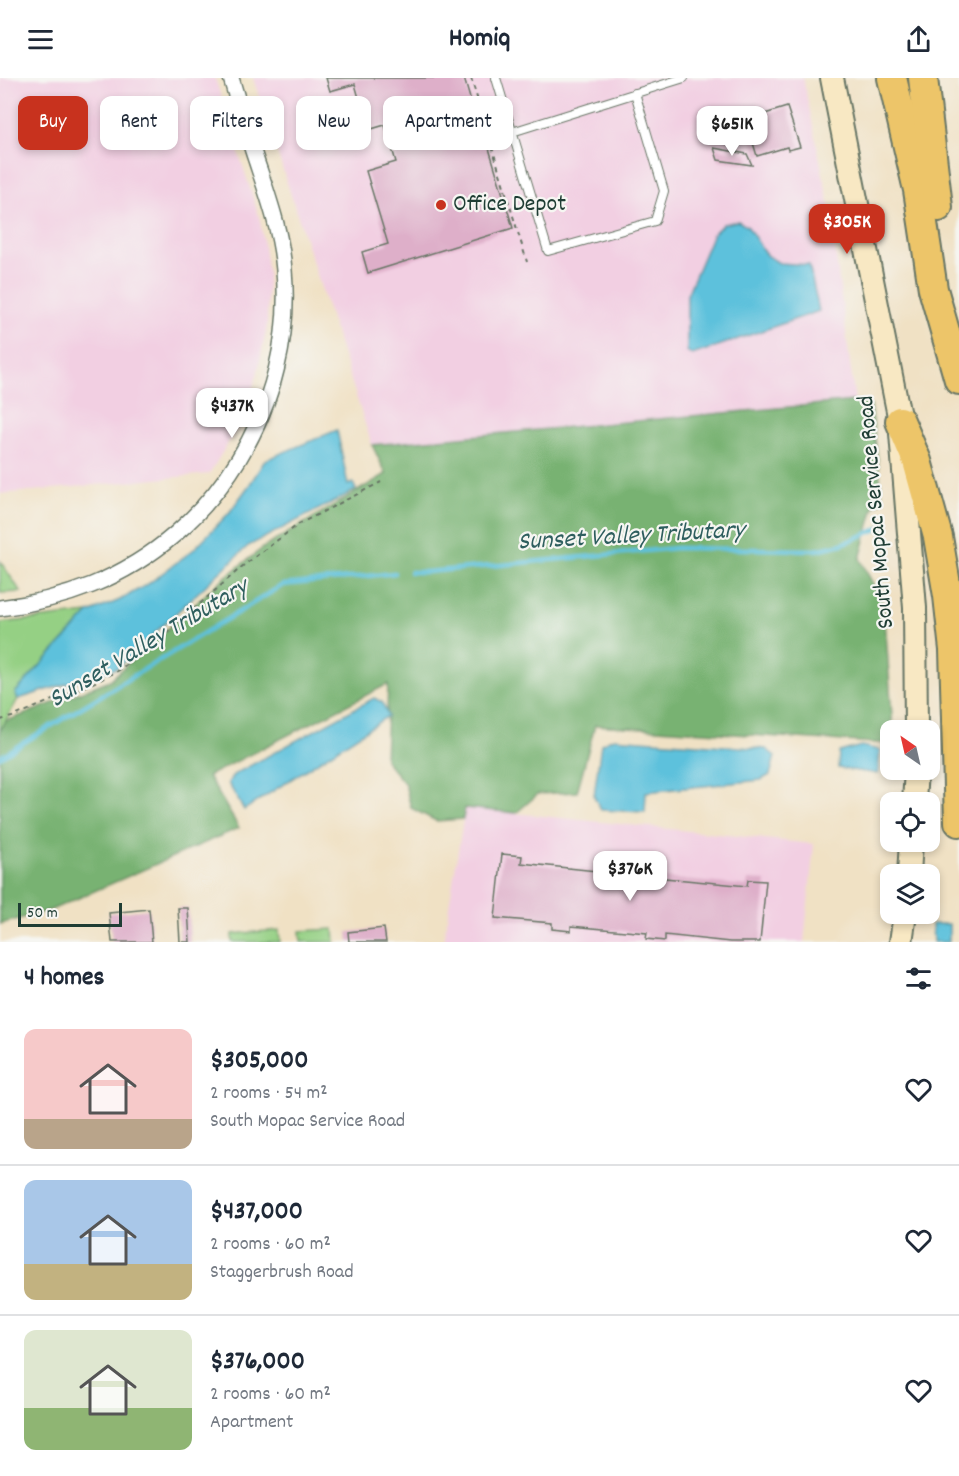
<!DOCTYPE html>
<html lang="en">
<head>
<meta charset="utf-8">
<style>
  body { margin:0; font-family:Dekko,sans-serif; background:#f2f2f3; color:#1f2937; height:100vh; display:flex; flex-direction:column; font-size:22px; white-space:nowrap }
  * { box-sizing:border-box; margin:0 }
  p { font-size:20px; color:#747a83 }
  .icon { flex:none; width:33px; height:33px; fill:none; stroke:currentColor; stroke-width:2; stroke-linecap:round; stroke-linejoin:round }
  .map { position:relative; height:864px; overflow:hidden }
  .details { display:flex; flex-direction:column; background:#fff; flex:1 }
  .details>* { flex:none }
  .top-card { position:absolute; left:18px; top:18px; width:600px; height:54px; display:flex; gap:12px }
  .needle { width:39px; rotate:326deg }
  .buttons { position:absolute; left:880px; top:642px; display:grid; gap:12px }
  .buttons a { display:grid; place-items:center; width:60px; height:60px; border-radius:12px; background:#fff; box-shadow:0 3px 9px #0003; font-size:30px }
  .scale { position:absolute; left:18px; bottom:15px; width:104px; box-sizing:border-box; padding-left:6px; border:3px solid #1f3d34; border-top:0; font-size:16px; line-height:21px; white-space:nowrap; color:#1f3d34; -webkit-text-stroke:4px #f6f6f2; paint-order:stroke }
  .price { position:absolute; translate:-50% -51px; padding:0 14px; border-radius:12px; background:#fff; color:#222; font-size:20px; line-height:39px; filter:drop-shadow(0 2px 3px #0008) }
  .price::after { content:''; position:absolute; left:50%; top:36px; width:18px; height:14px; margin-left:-9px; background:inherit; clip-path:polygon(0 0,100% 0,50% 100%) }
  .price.active { background:#c8321e; color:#fff }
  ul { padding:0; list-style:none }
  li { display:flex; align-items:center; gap:18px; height:150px; padding:0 24px }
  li+li { border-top:2px solid #e0e1e3 }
  li span { display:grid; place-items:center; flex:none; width:168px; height:120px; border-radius:12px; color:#555 }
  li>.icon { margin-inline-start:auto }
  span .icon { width:72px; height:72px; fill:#fffc; stroke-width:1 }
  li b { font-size:26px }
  h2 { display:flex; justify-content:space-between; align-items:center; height:72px; padding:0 24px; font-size:26px }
  .chip { padding:0 21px; border-radius:12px; background:#fff; box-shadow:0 3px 9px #0003; font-size:21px; line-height:54px }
  .chip.active { background:#c8321e; color:#fff }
  header { display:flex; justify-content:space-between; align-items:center; height:78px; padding:0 24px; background:#fff; font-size:27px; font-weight:700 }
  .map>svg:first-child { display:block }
</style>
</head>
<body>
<header><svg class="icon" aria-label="menu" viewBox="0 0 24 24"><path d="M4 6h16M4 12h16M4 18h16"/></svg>Homiq<svg class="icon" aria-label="share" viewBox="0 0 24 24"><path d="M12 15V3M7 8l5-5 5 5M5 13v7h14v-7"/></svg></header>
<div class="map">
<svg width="959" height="864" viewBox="0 0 959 864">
  <rect width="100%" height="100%" fill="#f6f6f2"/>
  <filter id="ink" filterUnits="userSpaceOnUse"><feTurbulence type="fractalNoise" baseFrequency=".0167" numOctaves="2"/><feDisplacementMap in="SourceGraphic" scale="12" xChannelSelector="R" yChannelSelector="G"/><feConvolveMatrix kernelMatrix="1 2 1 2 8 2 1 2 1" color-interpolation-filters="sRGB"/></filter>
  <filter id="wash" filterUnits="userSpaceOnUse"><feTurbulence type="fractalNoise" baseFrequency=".008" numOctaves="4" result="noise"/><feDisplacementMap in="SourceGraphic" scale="24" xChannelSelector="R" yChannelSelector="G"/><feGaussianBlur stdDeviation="1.35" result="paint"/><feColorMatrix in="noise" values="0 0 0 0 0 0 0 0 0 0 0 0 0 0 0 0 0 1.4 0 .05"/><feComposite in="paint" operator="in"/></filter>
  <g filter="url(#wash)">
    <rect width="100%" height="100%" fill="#f0e1c4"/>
    <g fill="#f2cfe2">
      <path d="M0 0H215L260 142 268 194 267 248 257 297 241 344 209 396 0 416Z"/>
      <path d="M253 0H803L829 126 855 323 372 367Z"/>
      <path d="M465 730 814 766 804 864H447L444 859Z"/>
    </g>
    <g fill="#95d084" stroke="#5a865c" stroke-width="1.5">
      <path d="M0 483 21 514 0 515Z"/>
      <path d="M89 535 15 615 18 621 0 653V545Z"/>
      <path d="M334 851 335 864H301L300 853Z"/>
      <path d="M279 852 280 864H232V856Z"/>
    </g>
    <path fill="#78b272" stroke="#4c7853" stroke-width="1.5" d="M855 323 871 328 883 423 874 428 860 481 884 527 893 652H891V666L595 647 577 714 538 716 516 735 465 730 463 741 436 743 411 730 405 706 385 682 388 606 208 698 239 750 51 832 0 846V653L6 643 28 635 110 602 225 499 264 469 386 396 372 367Z"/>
    <g fill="#5dc1dc" stroke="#3e7f88" stroke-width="1.5">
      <path d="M738 143 748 149 766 177 779 185 809 187 819 233 692 277 687 273V217L713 156 723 146Z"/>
      <path d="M337 352 348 407 353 405 356 412 248 468 117 590 18 621 15 615 89 535 120 522 148 506 193 472 229 435 250 406 265 382Z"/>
      <path d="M374 620 382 624 388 638 244 732 228 705 233 697Z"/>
      <path d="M613 660 766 671 775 678 770 697 761 702 646 714 645 734 601 732 594 718 601 666Z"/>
      <path d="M861 668 880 672 878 696 838 690 839 674Z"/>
      <path d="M932 846H949V864H933Z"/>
    </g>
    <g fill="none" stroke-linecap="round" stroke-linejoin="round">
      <g stroke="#5dc1dc" stroke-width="4.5">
        <path d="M410 494H427L677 470 816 472 842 466 887 447"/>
        <path d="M0 679 283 507 395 495"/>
      </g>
    </g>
    <g id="blocks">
      <g fill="#deafc9">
        <path d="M326 0H464L481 58 485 57 513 150 368 195 362 174 388 166 366 93 396 84 385 47 368 52 355 6 330 13Z"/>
        <path d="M787 29 800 69 788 72 787 69 757 78 746 42Z"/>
        <path d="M714 70 747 76 752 87 718 82Z"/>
        <path d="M502 776 522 778 521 785 615 795V788L635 790 634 797 747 808 748 802 766 803 760 864H730L665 857V863L646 861 647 855 571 848V853L552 851V845L495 840Z"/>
        <path d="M178 830H188L190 864H180Z"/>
        <path d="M149 831 152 864H112L109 835Z"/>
        <path d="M384 850 386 864H349L348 854Z"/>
      </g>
    </g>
  </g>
  <g filter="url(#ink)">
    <use href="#blocks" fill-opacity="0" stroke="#687666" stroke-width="1.5"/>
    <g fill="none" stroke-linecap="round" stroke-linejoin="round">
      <g stroke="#687666" stroke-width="10">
        <g id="service">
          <path d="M496 0 548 173 655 143 664 113 635 15"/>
          <path d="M512 54 684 0"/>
        </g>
      </g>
      <g stroke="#687666" stroke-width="18">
        <path id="minor" d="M0 530C32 526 62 519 92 507 216 457 296 325 284 192 281 154 268 118 256 82 247 55 239 27 231 0"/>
      </g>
      <g stroke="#687666" stroke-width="26">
        <g id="secondary">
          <path d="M832 0 900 343 915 530 916 652"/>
          <path d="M914 724 916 692"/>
          <path d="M909 796 911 764"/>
          <path d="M901 864 905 836"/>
        </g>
      </g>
      <g stroke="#687666" stroke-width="32">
        <g id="motorway">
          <path d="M892 0 918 112 933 211 959 302"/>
          <path d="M923 0 938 129"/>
          <path d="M900 343 917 383 938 459 948 518 954 572 959 744"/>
        </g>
      </g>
      <g stroke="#687666" stroke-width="2" stroke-dasharray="4.5 4.5" stroke-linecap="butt">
        <path d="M471 0 527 184"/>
        <path d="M472 29 479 27"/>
        <path d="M478 49 485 47"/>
        <path d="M0 642 12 639 100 602 119 592 168 554 244 487 299 446 381 404"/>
      </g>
      <use href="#service" stroke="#fff" stroke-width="8"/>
      <use href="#minor" stroke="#fff" stroke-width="15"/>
      <use href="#secondary" stroke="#f8e8c3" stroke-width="22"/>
      <use href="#motorway" stroke="#edc569" stroke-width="28"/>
    </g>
  </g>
  <circle fill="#c8321e" stroke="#f6f6f2" stroke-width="2" cx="441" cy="127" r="6"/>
  <g text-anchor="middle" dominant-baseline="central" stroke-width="4.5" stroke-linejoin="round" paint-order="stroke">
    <g font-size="24" fill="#1f3d34" stroke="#f6f6f2" text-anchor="start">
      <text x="453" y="127">Office Depot</text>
    </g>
    <g font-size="24" fill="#1f3d34" stroke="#f6f6f2">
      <text transform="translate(877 434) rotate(-95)">South Mopac Service Road</text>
    </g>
    <g font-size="26" font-style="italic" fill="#2e5e5e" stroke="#f6f6f2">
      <text transform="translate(631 459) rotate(-3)">Sunset Valley Tributary</text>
      <text transform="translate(149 566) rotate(-31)">Sunset Valley Tributary</text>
    </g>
  </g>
</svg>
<div class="buttons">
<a><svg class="needle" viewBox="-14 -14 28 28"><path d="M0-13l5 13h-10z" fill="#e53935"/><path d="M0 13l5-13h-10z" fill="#747a83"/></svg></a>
<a><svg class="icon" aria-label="locate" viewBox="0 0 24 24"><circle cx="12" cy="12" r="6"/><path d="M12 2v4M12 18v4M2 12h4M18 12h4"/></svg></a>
<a><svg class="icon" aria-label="layers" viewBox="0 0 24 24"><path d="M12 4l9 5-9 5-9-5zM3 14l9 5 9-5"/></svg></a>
</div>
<div class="scale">50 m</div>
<b class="price" style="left:732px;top:79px">$651K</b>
<b class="price active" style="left:847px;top:177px">$305K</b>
<b class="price" style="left:232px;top:361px">$437K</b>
<b class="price" style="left:630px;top:824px">$376K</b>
<div class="top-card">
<a class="chip active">Buy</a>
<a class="chip">Rent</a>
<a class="chip">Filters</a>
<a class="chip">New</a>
<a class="chip">Apartment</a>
</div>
</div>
<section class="details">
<h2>4 homes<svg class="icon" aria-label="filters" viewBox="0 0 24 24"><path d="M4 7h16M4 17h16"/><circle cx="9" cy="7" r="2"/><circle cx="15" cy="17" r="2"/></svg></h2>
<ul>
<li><span style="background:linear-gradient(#f6c9c9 75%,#b9a48a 0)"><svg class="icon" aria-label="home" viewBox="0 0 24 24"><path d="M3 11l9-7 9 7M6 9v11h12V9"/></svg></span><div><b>$305,000</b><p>2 rooms · 54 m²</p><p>South Mopac Service Road</p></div><svg class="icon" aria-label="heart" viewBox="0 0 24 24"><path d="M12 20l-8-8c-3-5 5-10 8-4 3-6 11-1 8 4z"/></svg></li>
<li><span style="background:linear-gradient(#a9c7e8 70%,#c2b280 0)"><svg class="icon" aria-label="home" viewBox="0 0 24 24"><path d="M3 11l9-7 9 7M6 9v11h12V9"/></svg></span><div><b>$437,000</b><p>2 rooms · 60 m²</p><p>Staggerbrush Road</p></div><svg class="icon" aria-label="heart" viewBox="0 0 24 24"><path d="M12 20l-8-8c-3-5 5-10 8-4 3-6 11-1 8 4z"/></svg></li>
<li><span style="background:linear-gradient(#dfe7d0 65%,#8fb573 0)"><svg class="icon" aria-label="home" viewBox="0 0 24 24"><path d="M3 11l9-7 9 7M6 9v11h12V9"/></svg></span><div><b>$376,000</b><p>2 rooms · 60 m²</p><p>Apartment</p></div><svg class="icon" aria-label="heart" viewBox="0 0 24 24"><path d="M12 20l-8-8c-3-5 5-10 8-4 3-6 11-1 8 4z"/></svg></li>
</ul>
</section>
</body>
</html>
